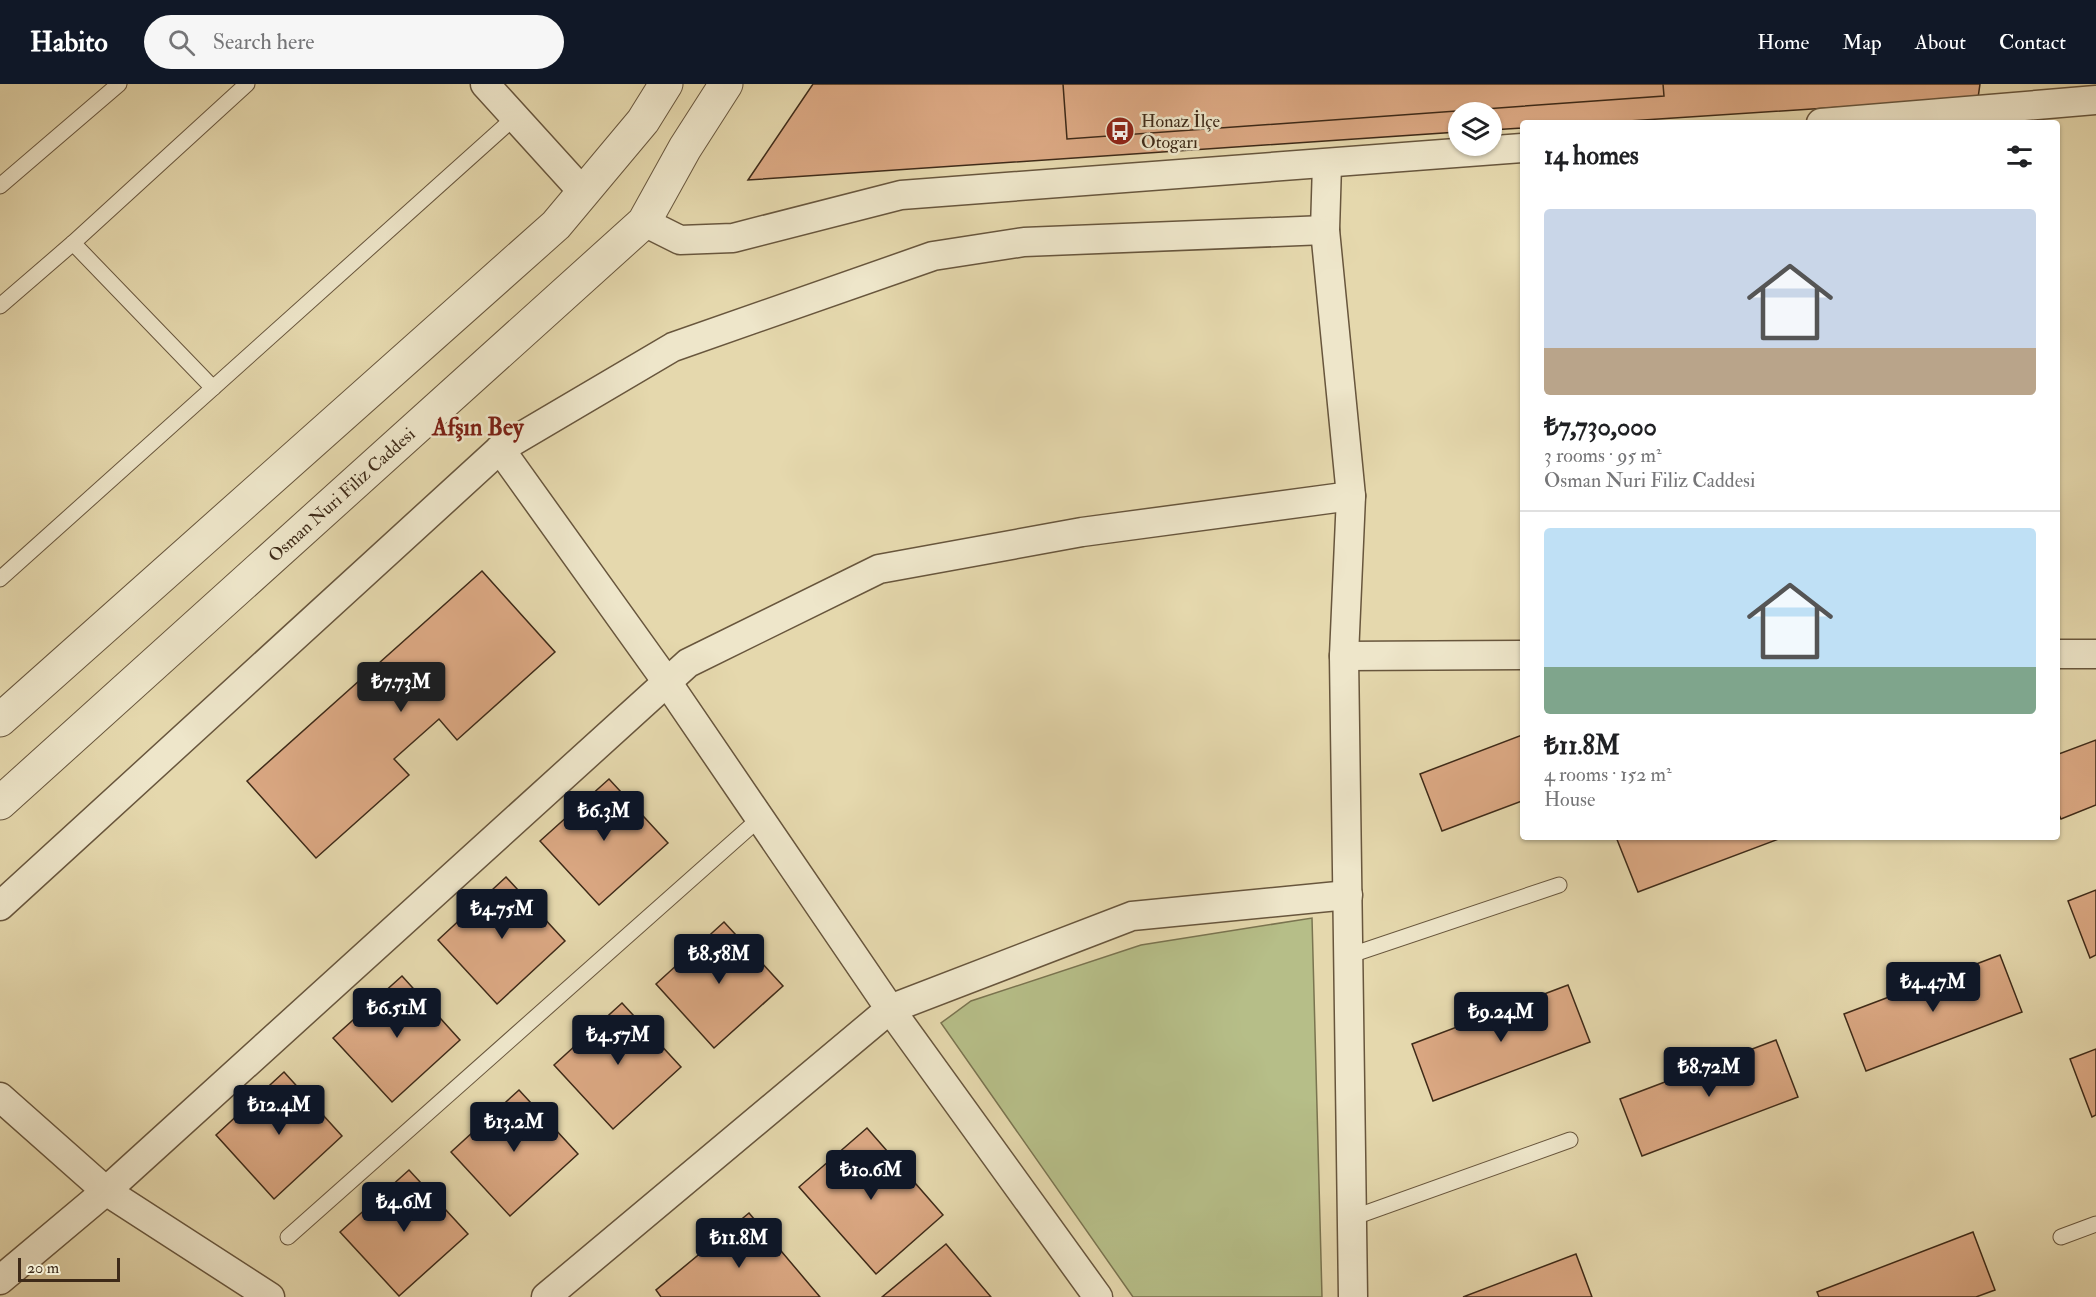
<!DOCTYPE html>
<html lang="en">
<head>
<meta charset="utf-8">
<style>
  body { margin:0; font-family:"IM FELL Double Pica",serif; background:#f6f6f6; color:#202124; height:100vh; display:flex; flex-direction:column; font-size:22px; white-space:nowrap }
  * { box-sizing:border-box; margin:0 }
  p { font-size:20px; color:#757577 }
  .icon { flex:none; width:33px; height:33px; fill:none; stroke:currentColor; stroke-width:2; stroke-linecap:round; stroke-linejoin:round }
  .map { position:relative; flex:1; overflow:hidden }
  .panel { position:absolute; left:1520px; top:36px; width:540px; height:720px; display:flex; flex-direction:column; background:#fff; border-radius:6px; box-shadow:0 2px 4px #0004 }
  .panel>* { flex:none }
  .buttons { position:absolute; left:1448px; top:18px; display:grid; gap:12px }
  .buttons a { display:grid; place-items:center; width:54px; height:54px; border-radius:50%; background:#fff; box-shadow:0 2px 4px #0004; font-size:30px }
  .scale { position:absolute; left:18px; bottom:15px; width:102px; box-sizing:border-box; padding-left:6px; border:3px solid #3e2a18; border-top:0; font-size:16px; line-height:21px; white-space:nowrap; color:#3e2a18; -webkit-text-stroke:4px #eee6ca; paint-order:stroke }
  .price { position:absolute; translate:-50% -51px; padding:0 14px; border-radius:6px; background:#111827; color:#fff; font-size:20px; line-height:39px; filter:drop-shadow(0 2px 3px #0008) }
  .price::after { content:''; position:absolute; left:50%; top:36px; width:18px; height:14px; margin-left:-9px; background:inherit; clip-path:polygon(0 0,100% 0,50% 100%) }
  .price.active { background:#222; color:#fff }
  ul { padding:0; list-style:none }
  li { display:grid; align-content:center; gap:12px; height:318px; padding:0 24px }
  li+li { border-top:2px solid #e0e0e0 }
  li span { display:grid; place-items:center; height:186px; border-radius:6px; color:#555 }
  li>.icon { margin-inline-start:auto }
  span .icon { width:108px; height:108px; fill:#fffc; stroke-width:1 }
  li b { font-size:26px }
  h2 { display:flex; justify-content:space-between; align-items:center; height:72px; padding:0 24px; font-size:26px }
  header { display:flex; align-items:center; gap:36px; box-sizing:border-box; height:84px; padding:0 30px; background:#111827; color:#fff }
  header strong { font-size:28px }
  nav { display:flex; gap:33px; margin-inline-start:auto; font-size:21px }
  .search { width:420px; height:54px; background:#f6f6f6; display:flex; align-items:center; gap:15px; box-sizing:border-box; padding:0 21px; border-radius:33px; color:#757577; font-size:22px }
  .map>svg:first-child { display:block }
</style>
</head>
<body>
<header>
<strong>Habito</strong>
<div class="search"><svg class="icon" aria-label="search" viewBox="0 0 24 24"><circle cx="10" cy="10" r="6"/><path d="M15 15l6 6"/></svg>Search here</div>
<nav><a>Home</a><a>Map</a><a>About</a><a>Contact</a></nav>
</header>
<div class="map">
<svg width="2096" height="1213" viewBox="0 0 2096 1213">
  <rect width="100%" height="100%" fill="#e5d8ad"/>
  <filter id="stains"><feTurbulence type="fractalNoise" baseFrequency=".00333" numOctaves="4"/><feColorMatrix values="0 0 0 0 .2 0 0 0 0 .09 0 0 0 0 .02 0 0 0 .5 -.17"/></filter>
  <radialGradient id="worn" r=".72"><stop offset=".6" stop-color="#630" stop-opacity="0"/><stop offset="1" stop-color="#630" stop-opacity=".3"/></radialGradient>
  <path fill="#b6be88" stroke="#7a7450" stroke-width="1.5" d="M1312 834 1322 1213H1133L941 939 971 917 1141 861Z"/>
  <g fill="#dba883" stroke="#3e2a18" stroke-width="1.5">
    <path d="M813 0H1980L1978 14 1598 39H1522V44L1491 46V28H1458V48L748 96Z"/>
    <path d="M1063 0H1663L1664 12 1067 55Z"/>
    <path d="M482 487 555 568 457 656 439 635 394 675 409 691 316 774 247 697Z"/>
    <path d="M1522 651V717L1442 747 1420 690Z"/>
    <path d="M2096 656V721L2061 735 2056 724V671Z"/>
    <path d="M609 695 668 759 599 821 540 757Z"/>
    <path d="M1616 753H1784L1638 808Z"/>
    <path d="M506 793 565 857 497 920 438 856Z"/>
    <path d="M2096 806V871L2090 874 2068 817Z"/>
    <path d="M724 838 783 902 714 964 656 900Z"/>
    <path d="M2000 871 2022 928 1866 987 1844 930Z"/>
    <path d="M402 892 460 956 392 1018 333 954Z"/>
    <path d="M1568 901 1590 958 1433 1017 1412 960Z"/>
    <path d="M622 919 681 983 613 1045 554 981Z"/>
    <path d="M1776 956 1798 1013 1642 1072 1620 1015Z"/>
    <path d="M2096 965V1031L2092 1033 2070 975Z"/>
    <path d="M284 988 342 1052 274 1115 216 1051Z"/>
    <path d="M519 1006 578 1070 510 1132 451 1068Z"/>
    <path d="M867 1044 943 1131 876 1190 799 1103Z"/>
    <path d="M409 1086 468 1150 399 1212 340 1148Z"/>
    <path d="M749 1129 820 1213H661L656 1206Z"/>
    <path d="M1973 1148 1995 1206 1976 1213H1819L1817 1208Z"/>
    <path d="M946 1160 991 1213H882Z"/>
    <path d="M1576 1170 1592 1213H1463Z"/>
  </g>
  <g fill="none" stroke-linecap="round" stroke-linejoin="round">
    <g stroke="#68563d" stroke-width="17">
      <g id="service">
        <path d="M0 102 119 0"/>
        <path d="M73 159 213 304"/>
        <path d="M0 222 73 159 247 0"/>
        <path d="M0 495 515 33"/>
        <path d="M1348 872 1559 801"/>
        <path d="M1352 1134 1570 1056"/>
        <path d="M288 1153 760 734"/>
        <path d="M2061 1153 2096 1140"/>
      </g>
    </g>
    <g stroke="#68563d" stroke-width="31">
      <g id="minor">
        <path d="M485 0 583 108"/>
        <path d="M1821 39 2096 16"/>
        <path d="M1327 80 1325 146 1351 412 1344 572 1353 1213"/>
        <path d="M644 138 680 156 733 154 901 111 1522 64"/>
        <path d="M500 365 667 598 890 925 1098 1213"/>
        <path d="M2056 570H2096"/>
        <path d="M1344 572 1522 571"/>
        <path d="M0 822 500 365 673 263 933 172 1024 158 1325 146"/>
        <path d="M0 1013 106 1107 270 1213"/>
        <path d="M0 1196 106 1107 688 579 879 485 1082 448 1351 412"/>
        <path d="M546 1213 890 925 1132 832 1348 811"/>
      </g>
    </g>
    <g stroke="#68563d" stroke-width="35">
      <g id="tertiary">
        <path d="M0 636 556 141 643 37 666 0"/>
        <path id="s1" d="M0 719 644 138 685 64 726 0"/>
      </g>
    </g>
    <use href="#service" stroke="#eee6ca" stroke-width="15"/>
    <use href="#minor" stroke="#eee6ca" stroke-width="28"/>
    <use href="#tertiary" stroke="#eee6ca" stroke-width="33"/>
  </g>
  <defs>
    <g id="bus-disc" transform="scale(1.5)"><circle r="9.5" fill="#8f2418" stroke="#eee6ca"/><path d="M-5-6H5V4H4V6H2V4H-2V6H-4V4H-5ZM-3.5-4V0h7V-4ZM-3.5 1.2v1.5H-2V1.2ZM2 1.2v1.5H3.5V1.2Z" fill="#fff"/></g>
  </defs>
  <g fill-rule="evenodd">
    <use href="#bus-disc" x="1120" y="47"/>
  </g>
  <g text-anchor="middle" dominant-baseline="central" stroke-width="5" stroke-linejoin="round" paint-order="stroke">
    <g font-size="18" fill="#3e2a18" stroke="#eee6ca" text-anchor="start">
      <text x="1141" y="37">Honaz İlçe<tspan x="1141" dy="21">Otogarı</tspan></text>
    </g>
    <g font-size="18" fill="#3e2a18" stroke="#eee6ca">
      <text stroke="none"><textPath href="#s1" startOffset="460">Osman Nuri Filiz Caddesi</textPath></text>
    </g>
    <g font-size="24" font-weight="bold" fill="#7a1f14" stroke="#eee6ca">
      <text x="478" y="343">Afşın Bey</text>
    </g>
  </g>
  <rect width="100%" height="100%" filter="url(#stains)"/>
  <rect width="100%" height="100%" fill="url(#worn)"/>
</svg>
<div class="buttons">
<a><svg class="icon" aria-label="layers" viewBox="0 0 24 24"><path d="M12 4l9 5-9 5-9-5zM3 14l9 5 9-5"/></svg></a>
</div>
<div class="scale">20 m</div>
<b class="price active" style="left:401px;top:629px">₺7.73M</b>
<b class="price" style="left:604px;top:758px">₺6.3M</b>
<b class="price" style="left:502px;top:856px">₺4.75M</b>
<b class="price" style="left:719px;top:901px">₺8.58M</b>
<b class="price" style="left:1933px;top:929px">₺4.47M</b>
<b class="price" style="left:397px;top:955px">₺6.51M</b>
<b class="price" style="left:1501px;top:959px">₺9.24M</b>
<b class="price" style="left:618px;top:982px">₺4.57M</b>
<b class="price" style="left:1709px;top:1014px">₺8.72M</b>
<b class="price" style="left:279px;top:1052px">₺12.4M</b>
<b class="price" style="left:514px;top:1069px">₺13.2M</b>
<b class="price" style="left:871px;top:1117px">₺10.6M</b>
<b class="price" style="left:404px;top:1149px">₺4.6M</b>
<b class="price" style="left:739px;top:1185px">₺11.8M</b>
<section class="panel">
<h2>14 homes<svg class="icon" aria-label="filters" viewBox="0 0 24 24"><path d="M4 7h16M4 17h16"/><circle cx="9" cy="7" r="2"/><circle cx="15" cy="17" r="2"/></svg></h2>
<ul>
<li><span style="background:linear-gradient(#c9d6e8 75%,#b9a48a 0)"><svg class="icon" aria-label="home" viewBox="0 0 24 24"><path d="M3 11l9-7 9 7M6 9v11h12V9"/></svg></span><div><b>₺7,730,000</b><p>3 rooms · 95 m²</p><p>Osman Nuri Filiz Caddesi</p></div></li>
<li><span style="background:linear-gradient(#bfe0f5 75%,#7fa58c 0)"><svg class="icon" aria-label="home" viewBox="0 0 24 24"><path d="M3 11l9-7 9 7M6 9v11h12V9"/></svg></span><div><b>₺11.8M</b><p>4 rooms · 152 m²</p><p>House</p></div></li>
</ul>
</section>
</div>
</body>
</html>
